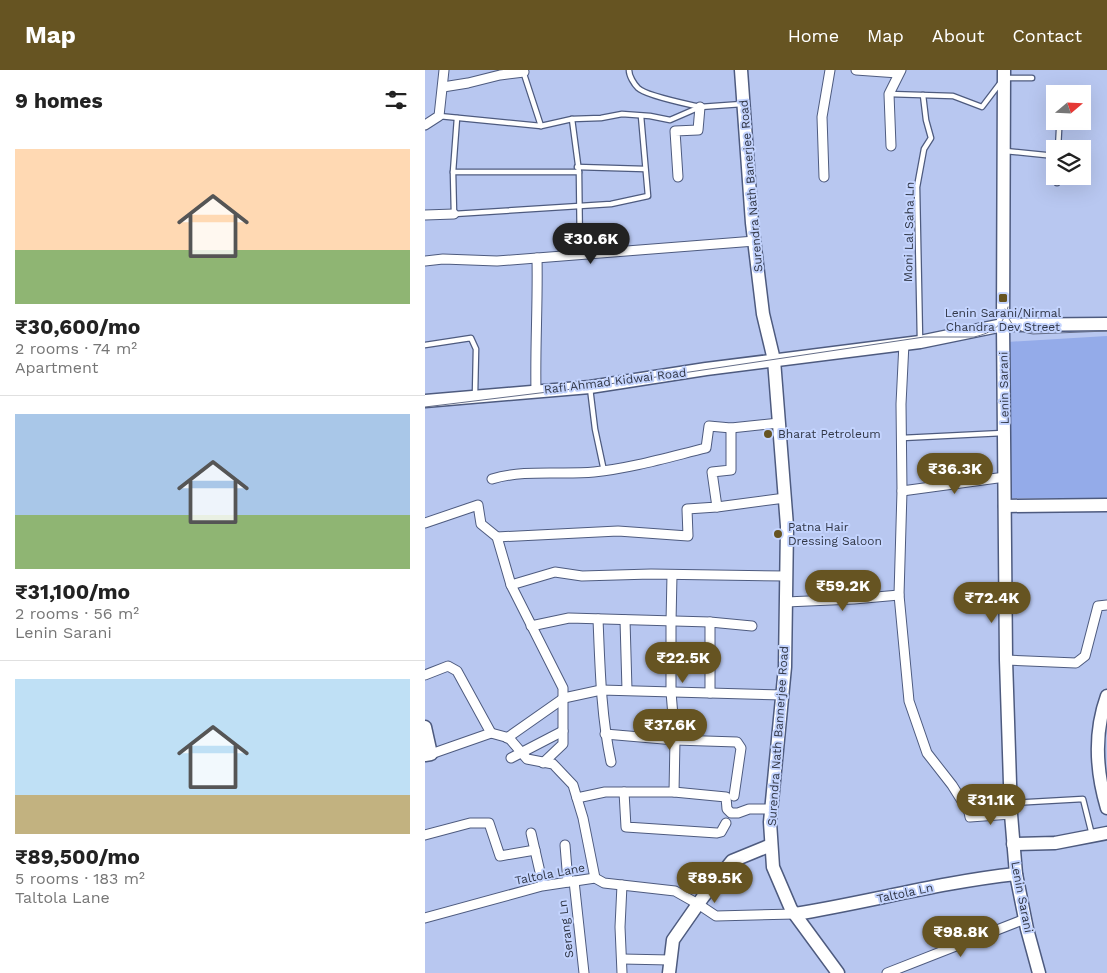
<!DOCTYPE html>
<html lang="en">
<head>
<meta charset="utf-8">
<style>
  body { margin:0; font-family:"Work Sans",sans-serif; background:#f2f2f2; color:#222; height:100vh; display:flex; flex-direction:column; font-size:19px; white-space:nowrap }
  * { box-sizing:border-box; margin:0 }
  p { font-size:16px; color:#767676 }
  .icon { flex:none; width:28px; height:28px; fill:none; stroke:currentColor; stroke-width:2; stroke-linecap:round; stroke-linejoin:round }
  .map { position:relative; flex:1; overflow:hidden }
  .sheet { display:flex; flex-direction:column; background:#fff; width:425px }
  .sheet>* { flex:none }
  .needle { width:32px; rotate:71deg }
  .buttons { position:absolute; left:621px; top:15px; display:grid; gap:10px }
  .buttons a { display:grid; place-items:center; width:45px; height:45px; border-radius:0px; background:#fff; box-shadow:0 5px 20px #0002; font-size:25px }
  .price { position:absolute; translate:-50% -42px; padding:0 11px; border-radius:18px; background:#665422; color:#fff; font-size:16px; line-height:32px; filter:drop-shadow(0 1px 2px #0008) }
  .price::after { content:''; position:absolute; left:50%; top:30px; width:15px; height:11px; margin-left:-8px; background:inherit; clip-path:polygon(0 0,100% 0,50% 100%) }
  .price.selected { background:#222; color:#fff }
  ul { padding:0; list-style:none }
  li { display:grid; align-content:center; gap:10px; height:265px; padding:0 15px }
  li+li { border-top:1px solid #e0e0e0 }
  li span { display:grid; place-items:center; height:155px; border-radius:0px; color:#555 }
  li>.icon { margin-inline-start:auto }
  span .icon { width:90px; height:90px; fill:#fffc; stroke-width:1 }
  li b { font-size:21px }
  h2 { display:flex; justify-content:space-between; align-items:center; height:60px; padding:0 15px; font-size:21px }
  header { display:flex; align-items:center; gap:30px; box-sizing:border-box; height:70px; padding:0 25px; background:#665422; color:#fff }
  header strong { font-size:24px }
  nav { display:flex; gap:28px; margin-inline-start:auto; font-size:18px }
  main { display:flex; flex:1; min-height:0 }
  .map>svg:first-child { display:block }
</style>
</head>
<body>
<header>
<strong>Map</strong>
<nav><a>Home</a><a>Map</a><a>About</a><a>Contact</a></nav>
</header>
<main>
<section class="sheet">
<h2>9 homes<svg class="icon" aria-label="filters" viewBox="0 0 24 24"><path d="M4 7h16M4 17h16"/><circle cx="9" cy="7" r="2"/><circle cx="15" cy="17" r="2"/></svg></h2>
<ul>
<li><span style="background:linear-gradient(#ffd9b3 65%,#8fb573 0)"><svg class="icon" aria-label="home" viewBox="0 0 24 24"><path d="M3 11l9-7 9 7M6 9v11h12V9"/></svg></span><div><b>₹30,600/mo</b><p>2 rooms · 74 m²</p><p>Apartment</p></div></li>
<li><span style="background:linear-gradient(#a9c7e8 65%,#8fb573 0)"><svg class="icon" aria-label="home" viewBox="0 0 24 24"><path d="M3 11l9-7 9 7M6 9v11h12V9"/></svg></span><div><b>₹31,100/mo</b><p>2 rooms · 56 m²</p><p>Lenin Sarani</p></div></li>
<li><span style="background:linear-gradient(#bfe0f5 75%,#c2b280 0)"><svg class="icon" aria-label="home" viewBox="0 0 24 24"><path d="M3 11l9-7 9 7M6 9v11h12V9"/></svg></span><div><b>₹89,500/mo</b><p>5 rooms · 183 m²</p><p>Taltola Lane</p></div></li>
</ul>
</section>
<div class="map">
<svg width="682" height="903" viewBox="0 0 682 903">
  <rect width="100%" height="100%" fill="#b8c7f0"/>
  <path fill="#94abe9" d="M682 266V428H582V272Z"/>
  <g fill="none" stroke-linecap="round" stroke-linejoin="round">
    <g stroke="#4e5b7f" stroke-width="7">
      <g id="lane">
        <path d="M204 0C204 6 209 14 213 18 221 26 263 34 275 37"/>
        <path d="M98 1 116 56"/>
        <path d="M464 24 528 26 557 37 579 8H607"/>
        <path d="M14 46 116 56 147 49 176 48 197 44 225 46 245 50 275 37 317 34"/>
        <path d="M32 48 28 102H154"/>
        <path d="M147 49 154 102 155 184"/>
        <path d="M633 79 634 60"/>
        <path d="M580 81 630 86"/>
        <path d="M152 97 220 99"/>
        <path d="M28 102 29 144 186 134 223 126 216 46"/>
        <path d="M632 113V106"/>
        <path d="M495 270 492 117 499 79 506 68 501 50 498 25"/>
        <path d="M0 275 46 268 51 279 50 325"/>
        <path d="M165 318 170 359 179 401"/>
        <path d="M477 368 578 363"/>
        <path d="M587 733 658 729 667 765"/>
      </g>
    </g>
    <g stroke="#4e5b7f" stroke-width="11">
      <g id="street">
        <path d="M431 0 473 3"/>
        <path d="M18 17 43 13 75 5 99 2"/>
        <path d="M0 55 14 46 19 0"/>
        <path d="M466 76 464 24 476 0"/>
        <path d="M253 107 250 61 273 60 275 37"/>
        <path d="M399 107 397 47 405 0"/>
        <path d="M0 145 29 144"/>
        <path d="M0 191 18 189 72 191 330 171"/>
        <path d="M479 273 476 334 477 421 474 525 484 631 502 683 527 715 544 742 545 747 586 744"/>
        <path d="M111 321C110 276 113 232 112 188"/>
        <path d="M67 409C100 399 135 405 169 402 207 398 244 387 281 378L284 356 306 358 354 353"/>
        <path d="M477 421 580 407"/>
        <path d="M292 437 360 428"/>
        <path d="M0 453 53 435 56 454 72 467 86 515 138 618V674L118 693"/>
        <path d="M72 467 193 461 263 466 262 439 292 437 287 402 306 400V358"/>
        <path d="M247 505 246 552V622L250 670 249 722"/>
        <path d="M86 515 130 502 157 506 226 504 361 506"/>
        <path d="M361 532 429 529 474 525"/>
        <path d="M173 549C175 597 176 645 186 692"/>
        <path d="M200 550 202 620"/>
        <path d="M106 556 144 548 285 552 327 556"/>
        <path d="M581 590 651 593 660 586 673 536 682 535"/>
        <path d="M0 605 23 596 32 601 66 663"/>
        <path d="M285 623V552"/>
        <path d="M180 664 250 670 312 672 316 678 309 726"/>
        <path d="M82 668 139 628 176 620 358 625"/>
        <path d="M6 684 66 663 84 668 102 689 128 694 148 715 158 748 170 808"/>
        <path d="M86 688 138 661"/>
        <path d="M199 722 201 757 292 763 296 762 301 753"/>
        <path d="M152 728 180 722H249L301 727 302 739 306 743H313L324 739H346"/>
        <path d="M106 763 118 815"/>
        <path d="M0 765 45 753H64L75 786 110 780"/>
        <path d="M140 775 143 812"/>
        <path d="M149 811 159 903"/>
        <path d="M197 815 195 857 197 903"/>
        <path d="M0 848 117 816 170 808 179 813 250 821 273 834 291 846 370 844"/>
        <path d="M197 889 245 890"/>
        <path d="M462 903 600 849"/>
      </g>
    </g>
    <g stroke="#4e5b7f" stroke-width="15">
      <g id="secondary">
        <path d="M316 0 327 153 338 244 349 290 362 456 360 597 345 752 348 797 366 839 413 903"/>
        <path d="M579 0 578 255 581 590 586 744 591 804 602 859 614 903"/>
        <path d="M0 331 165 317 281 299 495 272 578 255 682 254"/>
        <path d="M580 436 682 435"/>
        <path d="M682 626C669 662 671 701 682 738"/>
        <path d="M0 657 6 684 0 685"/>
        <path d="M588 774 630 773 682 763"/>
        <path d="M370 844C444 832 516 812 591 804"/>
        <path d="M244 903 248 870 278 827 307 791 346 775"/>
      </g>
    </g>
    <use href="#lane" stroke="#fff" stroke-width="4.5"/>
    <use href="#street" stroke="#fff" stroke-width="9"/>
    <use href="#secondary" stroke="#fff" stroke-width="12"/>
    <g stroke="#656e88" stroke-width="1">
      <path d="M580 239C585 255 592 262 608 264L682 261"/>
      <path d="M0 337 164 317 499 267H549C567 263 579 255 583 237"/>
    </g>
  </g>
  <g fill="#665422" stroke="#c4d4fe" stroke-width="2">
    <rect x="573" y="223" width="10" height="10" rx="2.5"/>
    <circle cx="343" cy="364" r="5"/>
    <circle cx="353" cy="464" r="5"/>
  </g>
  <g text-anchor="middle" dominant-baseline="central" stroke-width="4" stroke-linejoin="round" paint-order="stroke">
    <g font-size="12" fill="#313747" stroke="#c4d4fe">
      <text transform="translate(326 116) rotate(-95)">Surendra Nath Banerjee Road</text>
      <text transform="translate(484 162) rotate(-89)">Moni Lal Saha Ln</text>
      <text transform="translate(190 311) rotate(-7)">Rafi Ahmad Kidwai Road</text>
      <text transform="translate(579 318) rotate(-91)">Lenin Sarani</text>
      <text transform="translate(353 666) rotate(-86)">Surendra Nath Bannerjee Road</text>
      <text transform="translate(125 804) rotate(-11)">Taltola Lane</text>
      <text transform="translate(480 823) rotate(-12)">Taltola Ln</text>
      <text transform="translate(597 827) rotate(79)">Lenin Sarani</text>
      <text transform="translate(141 859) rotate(-97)">Serang Ln</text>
    </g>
    <g font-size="12" fill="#313747" stroke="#c4d4fe" text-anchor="start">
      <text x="578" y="243" text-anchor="middle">Lenin Sarani/Nirmal<tspan x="578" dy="14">Chandra Dev Street</tspan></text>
      <text x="353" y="364">Bharat Petroleum</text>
      <text x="363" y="457">Patna Hair<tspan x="363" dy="14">Dressing Saloon</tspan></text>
    </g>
  </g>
</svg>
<div class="buttons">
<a><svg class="needle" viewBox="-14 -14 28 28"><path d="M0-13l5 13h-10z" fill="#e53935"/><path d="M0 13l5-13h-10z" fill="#767676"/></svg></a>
<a><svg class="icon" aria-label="layers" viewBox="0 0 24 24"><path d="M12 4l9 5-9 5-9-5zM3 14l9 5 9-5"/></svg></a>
</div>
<b class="price selected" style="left:166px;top:195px">₹30.6K</b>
<b class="price" style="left:530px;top:425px">₹36.3K</b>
<b class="price" style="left:418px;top:542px">₹59.2K</b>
<b class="price" style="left:567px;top:554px">₹72.4K</b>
<b class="price" style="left:258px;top:614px">₹22.5K</b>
<b class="price" style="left:245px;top:681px">₹37.6K</b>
<b class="price" style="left:566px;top:756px">₹31.1K</b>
<b class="price" style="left:290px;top:834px">₹89.5K</b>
<b class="price" style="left:536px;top:888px">₹98.8K</b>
</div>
</main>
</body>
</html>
